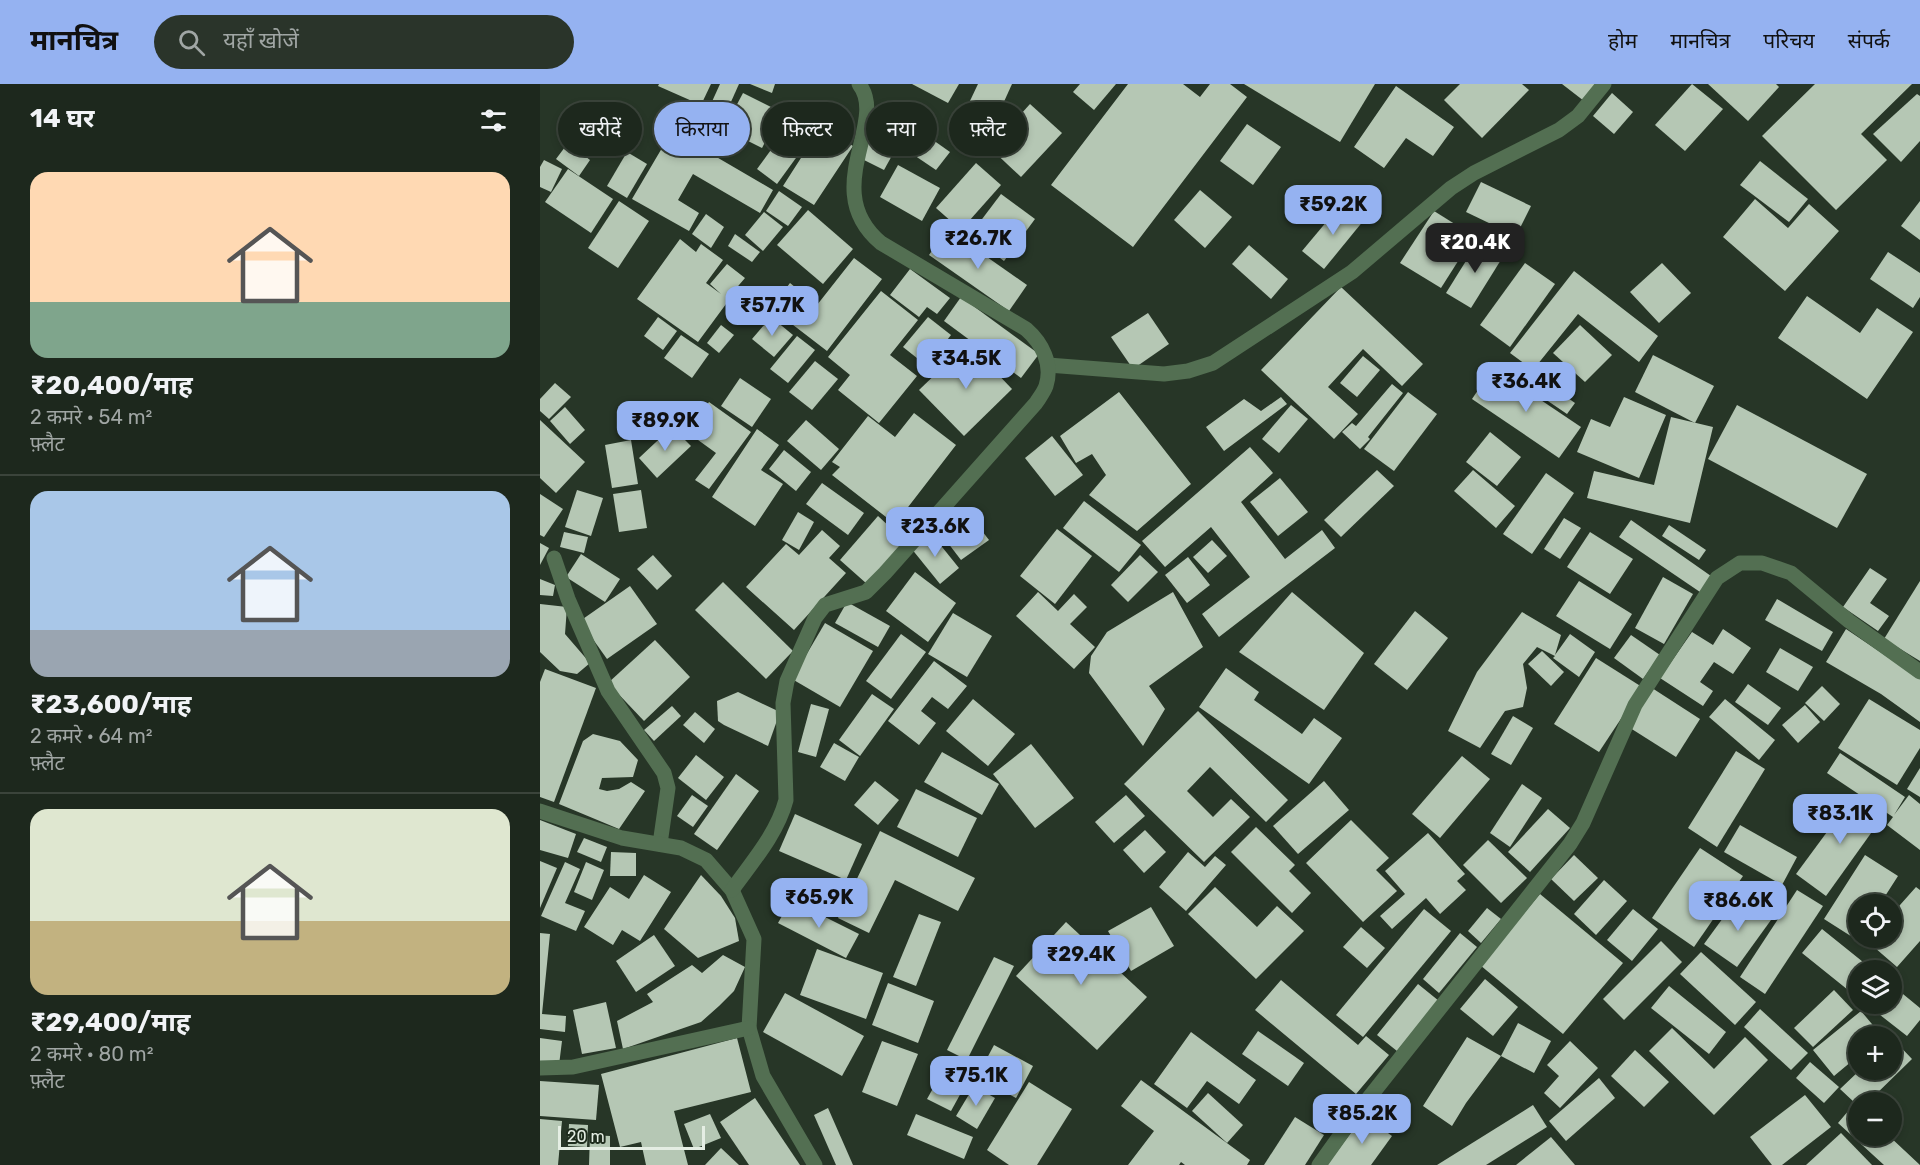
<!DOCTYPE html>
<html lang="hi">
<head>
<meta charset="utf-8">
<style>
  body { margin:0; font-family:Rubik,"Noto Sans Devanagari",sans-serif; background:#2a342a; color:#f1f3f6; height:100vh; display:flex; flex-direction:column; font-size:22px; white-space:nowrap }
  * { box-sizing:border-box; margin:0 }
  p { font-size:20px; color:#a0a6a4 }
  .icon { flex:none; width:33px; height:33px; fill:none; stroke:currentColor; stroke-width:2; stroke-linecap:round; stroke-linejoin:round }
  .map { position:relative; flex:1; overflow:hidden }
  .details { display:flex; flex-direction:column; background:#1d281d; width:540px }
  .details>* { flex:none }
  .banner { position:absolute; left:18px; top:18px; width:570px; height:54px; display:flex; gap:12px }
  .tools { position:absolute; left:1308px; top:810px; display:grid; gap:12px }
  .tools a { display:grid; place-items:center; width:54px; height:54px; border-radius:50%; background:#1d281d; box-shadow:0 3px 9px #0003,0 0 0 2px #3b443b; font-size:30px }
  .scale { position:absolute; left:18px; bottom:15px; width:147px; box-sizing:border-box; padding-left:6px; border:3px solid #e5eee4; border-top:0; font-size:16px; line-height:21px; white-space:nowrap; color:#e5eee4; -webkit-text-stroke:4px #1e2c1d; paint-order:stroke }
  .price { position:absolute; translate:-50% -51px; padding:0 14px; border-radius:12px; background:#95b2f1; color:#111; font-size:20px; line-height:39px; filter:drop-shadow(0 2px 3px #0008) }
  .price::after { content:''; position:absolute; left:50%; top:36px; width:18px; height:14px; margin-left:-9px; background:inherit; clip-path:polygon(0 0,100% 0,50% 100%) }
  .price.on { background:#222; color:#fff }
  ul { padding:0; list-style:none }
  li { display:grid; align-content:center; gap:12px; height:318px; padding:0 30px }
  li+li { border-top:2px solid #3b443b }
  li span { display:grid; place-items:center; height:186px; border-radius:18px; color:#555 }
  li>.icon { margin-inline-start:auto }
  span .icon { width:108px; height:108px; fill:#fffc; stroke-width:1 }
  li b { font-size:26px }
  h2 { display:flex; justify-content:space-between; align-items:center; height:72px; padding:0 30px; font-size:26px }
  .chip { padding:0 21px; border-radius:27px; background:#1d281d; box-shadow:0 3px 9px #0003,0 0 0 2px #3b443b; font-size:21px; line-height:54px }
  .chip.on { background:#95b2f1; color:#111 }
  header { display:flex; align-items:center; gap:36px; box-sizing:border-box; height:84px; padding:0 30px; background:#95b2f1; color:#111 }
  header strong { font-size:28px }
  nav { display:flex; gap:33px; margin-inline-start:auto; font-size:21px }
  .search { width:420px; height:54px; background:#2a342a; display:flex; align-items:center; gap:15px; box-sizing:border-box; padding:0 21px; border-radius:33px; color:#a0a6a4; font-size:22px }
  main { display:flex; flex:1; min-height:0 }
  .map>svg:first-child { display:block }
</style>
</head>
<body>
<header>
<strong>मानचित्र</strong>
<div class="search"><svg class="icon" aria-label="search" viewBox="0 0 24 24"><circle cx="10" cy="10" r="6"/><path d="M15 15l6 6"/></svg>यहाँ खोजें</div>
<nav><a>होम</a><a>मानचित्र</a><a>परिचय</a><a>संपर्क</a></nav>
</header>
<main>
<section class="details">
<h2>14 घर<svg class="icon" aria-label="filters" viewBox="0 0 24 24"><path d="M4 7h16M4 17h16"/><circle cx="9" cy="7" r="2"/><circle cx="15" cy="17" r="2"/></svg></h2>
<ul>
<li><span style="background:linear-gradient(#ffd9b3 70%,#7fa58c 0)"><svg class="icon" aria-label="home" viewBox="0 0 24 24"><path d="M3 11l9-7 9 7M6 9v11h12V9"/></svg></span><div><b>₹20,400/माह</b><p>2 कमरे · 54 m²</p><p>फ़्लैट</p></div></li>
<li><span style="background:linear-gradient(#a9c7e8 75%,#9aa5b1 0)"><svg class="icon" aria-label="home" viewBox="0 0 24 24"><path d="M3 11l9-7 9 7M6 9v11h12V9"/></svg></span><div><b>₹23,600/माह</b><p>2 कमरे · 64 m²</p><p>फ़्लैट</p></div></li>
<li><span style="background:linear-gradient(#dfe7d0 60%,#c2b280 0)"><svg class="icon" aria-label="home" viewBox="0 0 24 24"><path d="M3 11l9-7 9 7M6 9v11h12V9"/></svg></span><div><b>₹29,400/माह</b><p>2 कमरे · 80 m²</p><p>फ़्लैट</p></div></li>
</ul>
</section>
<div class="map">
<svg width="1380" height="1081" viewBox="0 0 1380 1081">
  <rect width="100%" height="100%" fill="#273627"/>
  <g fill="#b5c7b4">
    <path d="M119 0H171L161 21 118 2Z"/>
    <path d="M180 0H199L186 29 170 22Z"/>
    <path d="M210 0H235L232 9Z"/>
    <path d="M372 0H419L408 19Z"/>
    <path d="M438 0H472L448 53 419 40Z"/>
    <path d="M540 0H576L554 26 533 8Z"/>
    <path d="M588 0H643L660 13 670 0H690L707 13 593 163 511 101Z"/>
    <path d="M704 0H835L800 58Z"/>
    <path d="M920 0H982L989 6 942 54 904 16Z"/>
    <path d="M1022 0H1057L1044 17Z"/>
    <path d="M1152 0 1183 25 1145 67 1115 41Z"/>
    <path d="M1168 0H1236L1239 3 1208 37Z"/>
    <path d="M1275 0H1372L1321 50 1347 76 1296 126 1222 52Z"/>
    <path d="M856 2 914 43 893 72 866 54 844 84 814 63Z"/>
    <path d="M203 9 241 28 222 64 184 45Z"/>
    <path d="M1072 9 1093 28 1074 50 1053 32Z"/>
    <path d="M1377 10 1380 12V57L1361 78 1333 50Z"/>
    <path d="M351 17 375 30 344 86 320 74Z"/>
    <path d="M147 20 166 31 155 51 135 41Z"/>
    <path d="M490 20 522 49 481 93 450 64Z"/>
    <path d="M267 32 313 62 274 121 243 102 268 63 254 53Z"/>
    <path d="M707 40 741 63 713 101 680 77Z"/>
    <path d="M376 44 410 68 396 86 362 63Z"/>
    <path d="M132 47 233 106 220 129 153 90 138 116 159 129 149 147 92 115Z"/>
    <path d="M241 52 261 67 237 100 217 85Z"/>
    <path d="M28 59 50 76 39 92 16 75Z"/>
    <path d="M87 68 107 80 87 114 67 102Z"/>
    <path d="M4 76 22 85 11 108 0 103V83Z"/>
    <path d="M1220 77 1268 115 1249 138 1200 101Z"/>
    <path d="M436 79 461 101 421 146 396 124Z"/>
    <path d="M358 81 400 104 382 137 340 113Z"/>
    <path d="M28 85 73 115 51 149 5 118Z"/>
    <path d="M941 98 991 122 976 152 926 128Z"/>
    <path d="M660 106 692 133 665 164 634 136Z"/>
    <path d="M239 107 262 123 248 142 226 127Z"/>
    <path d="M461 110 495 135 464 177 430 151Z"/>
    <path d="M1215 115 1248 144 1269 120 1299 147 1245 207 1183 153Z"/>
    <path d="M79 117 109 137 78 184 48 164Z"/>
    <path d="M1380 117V156L1361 142Z"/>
    <path d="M803 118 824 136 784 185 762 167Z"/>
    <path d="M268 126 313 165 283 200 237 161Z"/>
    <path d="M894 127 934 152 901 204 860 179Z"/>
    <path d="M224 128 243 143 223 167 205 151Z"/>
    <path d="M166 130 184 143 171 164 152 150Z"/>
    <path d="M407 145 487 201 469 227 389 171Z"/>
    <path d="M195 150 220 168 212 178 188 162Z"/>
    <path d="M140 155 156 168 161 160 183 176 166 199 181 210 170 200 187 180 205 194 187 215 189 216 158 258 97 215Z"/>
    <path d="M939 156 964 171 931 224 906 209Z"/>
    <path d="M709 161 748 195 731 215 692 180Z"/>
    <path d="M1348 168 1380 189V213L1373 224 1330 195Z"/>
    <path d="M314 174 342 195 287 267 231 224 250 199 277 221Z"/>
    <path d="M985 179 1015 200 970 263 940 241Z"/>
    <path d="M1122 179 1151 209 1119 239 1090 208Z"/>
    <path d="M370 185 410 214 397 230 387 223 379 233 350 211Z"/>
    <path d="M1034 187 1118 252 1099 278 1038 230 993 286 970 269Z"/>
    <path d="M212 203 231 221 212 241 193 223Z"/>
    <path d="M801 203 883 280 862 302 823 265 788 303 818 330 794 355 721 286Z"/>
    <path d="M341 207 378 236 350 271 377 292 339 339 298 306 310 291 288 273Z"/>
    <path d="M1267 212 1320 249 1337 224 1373 248 1327 315 1238 254Z"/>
    <path d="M421 213 499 270 481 294 404 237Z"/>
    <path d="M608 229 629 260 593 285 571 253Z"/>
    <path d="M118 233 137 247 123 266 104 252Z"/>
    <path d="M231 233 253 251 234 273 212 255Z"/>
    <path d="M388 233 411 251 387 282 363 263Z"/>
    <path d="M181 241 194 251 179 269 167 259Z"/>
    <path d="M1040 241 1072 271 1045 298 1013 269Z"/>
    <path d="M141 251 169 270 152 294 124 274Z"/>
    <path d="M257 252 275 266 248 299 230 285Z"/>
    <path d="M428 259 472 305 424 352 379 306Z"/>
    <path d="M1113 271 1174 302 1155 339 1095 308Z"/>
    <path d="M823 272 840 286 817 313 800 299Z"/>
    <path d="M275 277 298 295 272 326 249 308Z"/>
    <path d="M953 284 1041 343 1019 374 932 315Z"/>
    <path d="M988 286 1035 319 1027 330 980 298Z"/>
    <path d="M200 294 231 315 212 343 181 322Z"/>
    <path d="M15 299 31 313 9 335 0 327V315Z"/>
    <path d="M852 300 863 309 828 353 830 355 820 365 802 348 812 339 816 342Z"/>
    <path d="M579 308 651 400 597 447 549 411 566 391 552 370 536 379 520 352Z"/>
    <path d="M868 308 897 330 854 387 824 365Z"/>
    <path d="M741 313 747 320 684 367 666 343 704 315 721 327Z"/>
    <path d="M1084 313 1126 331 1099 394 1037 368 1051 335 1070 343Z"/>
    <path d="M169 318 211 348 169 405 155 396 176 369 147 348Z"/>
    <path d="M751 321 768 335 739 369 722 355Z"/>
    <path d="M1197 321 1327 390 1297 444 1168 375Z"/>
    <path d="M25 323 45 346 30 360 10 337Z"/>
    <path d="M374 329 416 361 355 440 292 391 300 383 292 378 328 332 355 353Z"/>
    <path d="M1131 333 1173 343 1150 439 1047 414 1054 387 1114 401Z"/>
    <path d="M0 336 45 378 16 409 0 394Z"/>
    <path d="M266 336 299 365 281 386 247 357Z"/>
    <path d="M132 343 151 362 117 394 99 374Z"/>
    <path d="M217 345 239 361 221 386 243 400 215 442 172 413Z"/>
    <path d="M950 348 981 373 957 402 926 378Z"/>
    <path d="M512 352 543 391 515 412 485 374Z"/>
    <path d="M91 356 98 400 72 404 65 361Z"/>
    <path d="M710 363 733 389 701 418 745 475 782 446 795 464 679 553 662 530 710 493 671 443 625 483 602 457Z"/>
    <path d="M244 366 271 388 256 407 229 385Z"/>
    <path d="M837 386 854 402 801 453 784 436Z"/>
    <path d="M933 386 975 422 956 444 914 407Z"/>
    <path d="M1006 389 1034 409 992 470 963 450Z"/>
    <path d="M740 394 768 428 738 452 710 418Z"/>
    <path d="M282 399 324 429 308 451 266 420Z"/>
    <path d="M37 406 63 414 51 452 25 443Z"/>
    <path d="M101 406 107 444 79 448 73 410Z"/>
    <path d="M0 410 23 425 4 453 0 451Z"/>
    <path d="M544 417 601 461 579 488 523 444Z"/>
    <path d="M426 426 449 456 421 476 398 446Z"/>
    <path d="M258 428 274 438 259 466 242 456Z"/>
    <path d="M338 432 365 457 327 500 300 476Z"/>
    <path d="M1024 434 1041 444 1020 475 1004 465Z"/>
    <path d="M1091 436 1171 492 1160 508 1079 453Z"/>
    <path d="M1129 441 1166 466 1159 476 1122 452Z"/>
    <path d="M517 445 552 472 515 520 480 492Z"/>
    <path d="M282 446 300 462 289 474 306 489 254 546 206 503 246 460 259 471Z"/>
    <path d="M24 448 48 453 44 469 20 463Z"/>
    <path d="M390 448 419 484 400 500 371 464Z"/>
    <path d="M1050 448 1093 475 1070 510 1027 483Z"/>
    <path d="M672 456 687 472 668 489 653 473Z"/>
    <path d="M0 459 9 464 0 481Z"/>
    <path d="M41 470 80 495 65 518 26 493Z"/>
    <path d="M113 471 132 492 117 506 97 485Z"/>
    <path d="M600 471 618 488 588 518 571 501Z"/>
    <path d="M648 473 670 501 647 519 625 491Z"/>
    <path d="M1330 484 1347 495 1330 519 1349 532 1338 547 1303 523Z"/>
    <path d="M375 488 416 519 388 558 346 527Z"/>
    <path d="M1123 493 1153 510 1124 560 1095 544Z"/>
    <path d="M0 495 15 501 13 512 0 511Z"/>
    <path d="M1039 497 1092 530 1070 565 1016 532Z"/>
    <path d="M1380 497V577L1344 555Z"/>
    <path d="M183 498 253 567 226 595 155 526Z"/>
    <path d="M90 502 117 540 67 575 40 537Z"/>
    <path d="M498 508 518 527 534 510 547 523 530 540 555 563 534 585 476 532Z"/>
    <path d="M633 508 663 563 609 602 625 625 603 662 549 589 551 572 567 548Z"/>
    <path d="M752 508 824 569 784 626 699 568Z"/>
    <path d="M1237 515 1293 548 1282 567 1225 536Z"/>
    <path d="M307 518 350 542 338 563 295 539Z"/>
    <path d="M0 520 27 523 25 550 50 579 37 590 20 587 0 568Z"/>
    <path d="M875 527 908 554 867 606 834 580Z"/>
    <path d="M982 528 1021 551 1015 571 1030 550 1055 568 1039 593 1013 574 1015 572 997 563 983 580 987 604 983 623 965 627 940 664 908 647 937 588Z"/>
    <path d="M413 529 452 552 427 593 388 570Z"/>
    <path d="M285 539 333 567 300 623 252 595Z"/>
    <path d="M1183 545 1211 564 1193 590 1174 578 1160 598 1173 607 1163 622 1120 594 1152 548 1173 561Z"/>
    <path d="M1306 545 1380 595V638L1341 610 1286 578Z"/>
    <path d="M361 550 386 568 351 615 326 597Z"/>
    <path d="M1091 551 1120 571 1103 595 1074 574Z"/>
    <path d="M115 556 150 593 104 637 68 599Z"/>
    <path d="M1240 564 1273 583 1258 607 1226 588Z"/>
    <path d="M1002 567 1024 588 1011 602 988 580Z"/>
    <path d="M1056 574 1102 603 1059 668 1014 640Z"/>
    <path d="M394 577 427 602 408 625 392 613 381 627 396 639 379 661 348 637Z"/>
    <path d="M686 584 719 608 714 616 762 650 774 634 802 654 769 700 659 623Z"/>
    <path d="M5 585 56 604 14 718 0 713V598Z"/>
    <path d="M1208 600 1241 624 1228 641 1195 618Z"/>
    <path d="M1282 602 1300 620 1284 637 1265 619Z"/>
    <path d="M1112 604 1160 635 1136 673 1087 642Z"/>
    <path d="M198 608 240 628 228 662 184 641 178 637 177 617Z"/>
    <path d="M332 610 354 625 320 672 299 656Z"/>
    <path d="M433 615 475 650 448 682 406 647Z"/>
    <path d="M1185 615 1235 656 1219 676 1169 633Z"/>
    <path d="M1329 615 1380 646V664L1357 701 1298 664Z"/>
    <path d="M271 620 289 625 276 673 258 668Z"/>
    <path d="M1265 621 1280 638 1258 659 1242 641Z"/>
    <path d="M132 622 141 632 114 657 104 646Z"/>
    <path d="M658 627 748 716 726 738 670 683 647 707 673 733 691 715 710 733 664 778 584 700Z"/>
    <path d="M155 628 175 645 164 659 143 641Z"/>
    <path d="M973 632 993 644 971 681 951 670Z"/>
    <path d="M53 650 80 657 98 676 93 693 62 694 59 705 67 707 79 705 91 698 105 707 79 745 19 720 43 657Z"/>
    <path d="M294 659 319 673 305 697 280 683Z"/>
    <path d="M491 660 534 714 495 744 453 690Z"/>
    <path d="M1196 667 1225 685 1177 763 1148 744Z"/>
    <path d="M402 668 459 700 442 731 384 698Z"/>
    <path d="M1300 669 1365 713 1354 731 1369 711 1380 720V766L1347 741 1353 733 1287 689Z"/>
    <path d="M156 671 184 693 166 716 138 694Z"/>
    <path d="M922 672 950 695 900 754 872 730Z"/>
    <path d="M1380 684V713L1367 705Z"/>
    <path d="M196 690 219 707 177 766 154 750Z"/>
    <path d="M335 697 359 716 338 741 314 721Z"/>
    <path d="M784 697 809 726 758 770 733 742Z"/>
    <path d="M982 700 1002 714 970 763 950 749Z"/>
    <path d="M376 705 437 734 418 773 357 743Z"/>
    <path d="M1315 710 1344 731 1286 812 1256 790Z"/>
    <path d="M152 711 168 722 153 743 137 732Z"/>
    <path d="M586 711 605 732 574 759 555 738Z"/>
    <path d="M1008 725 1030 744 990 788 968 768Z"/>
    <path d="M255 730 322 760 306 796 239 767Z"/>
    <path d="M0 736 36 750 28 774 0 766Z"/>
    <path d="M811 736 849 774 836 786 857 807 823 838 766 779Z"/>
    <path d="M1200 741 1257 773 1242 801 1184 768Z"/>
    <path d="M716 743 755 781 749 787 771 809 752 829 691 768Z"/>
    <path d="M605 746 626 768 604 789 583 766Z"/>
    <path d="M340 747 435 794 418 827 355 796 329 849 298 834Z"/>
    <path d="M888 749 925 790 917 797 926 806 900 830 886 814 852 845 840 832 865 810 845 787Z"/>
    <path d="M44 754 67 763 61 778 37 768Z"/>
    <path d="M948 756 987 794 961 819 923 781Z"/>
    <path d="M1160 764 1203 792 1154 863 1112 834Z"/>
    <path d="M71 768 96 769V792H70Z"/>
    <path d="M648 768 665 783 675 772 686 781 646 827 619 803Z"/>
    <path d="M1034 771 1058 794 1034 817 1011 795Z"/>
    <path d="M1325 771 1358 792 1340 820H1318L1317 856 1284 835Z"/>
    <path d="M0 777 17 784 0 824Z"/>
    <path d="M25 778 40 785 25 819 45 827 36 847 1 832Z"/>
    <path d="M46 778 64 786 52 816 34 808Z"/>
    <path d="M104 791 131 808 100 857 82 846 73 861 44 843 70 803 89 815Z"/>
    <path d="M161 791 181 812 195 834 199 857 158 874 124 845Z"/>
    <path d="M1064 796 1087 817 1056 851 1034 830Z"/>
    <path d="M675 803 717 843 737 822 764 847 716 895 648 830Z"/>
    <path d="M1376 803 1380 806V857L1357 883 1327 857 1331 854H1352V830Z"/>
    <path d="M1257 806 1283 822 1225 910 1200 893Z"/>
    <path d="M1000 810 1083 879 1023 950 940 881Z"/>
    <path d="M1199 812 1231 836 1197 883 1164 860Z"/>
    <path d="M251 816 319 850 306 874 238 839Z"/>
    <path d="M611 823 634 862 591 887 568 847Z"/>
    <path d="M947 824 961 835 941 859 928 847Z"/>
    <path d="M884 825 911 847 823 953 796 931Z"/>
    <path d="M1093 825 1118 845 1092 877 1067 856Z"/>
    <path d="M379 830 401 838 376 902 353 893Z"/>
    <path d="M526 838 607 913 557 966 476 892Z"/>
    <path d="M821 843 845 864 827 884 803 863Z"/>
    <path d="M1282 845 1333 886H1318V914L1262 869Z"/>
    <path d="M0 849 10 850 2 930 26 932 25 948 0 945Z"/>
    <path d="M920 849 937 863 899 909 883 895Z"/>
    <path d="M114 851 135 882 96 908 76 877Z"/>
    <path d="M1121 857 1142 878 1084 936 1063 915Z"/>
    <path d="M277 865 343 889 326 935 260 911Z"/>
    <path d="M1161 868 1216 918 1195 941 1140 890Z"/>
    <path d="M183 871 205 883 194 907 179 922 161 938 83 965 77 937 113 918 107 910 152 881 162 889Z"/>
    <path d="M454 873 474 882 427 976 407 966Z"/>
    <path d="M945 895 978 923 953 952 920 925Z"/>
    <path d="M741 896 818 961 826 952 849 971 816 1010 715 926Z"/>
    <path d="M348 899 394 917 378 959 332 941Z"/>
    <path d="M878 900 899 917 857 967 837 951Z"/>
    <path d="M1352 901 1380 924V936L1367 952 1326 920H1352Z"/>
    <path d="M1129 902 1186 948 1169 970 1111 924Z"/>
    <path d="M1294 906 1313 926 1273 963 1254 944Z"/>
    <path d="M245 909 324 952 302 992 223 948Z"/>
    <path d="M66 918 76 964 42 970 33 926Z"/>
    <path d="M1220 925 1268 969 1251 986 1204 943Z"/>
    <path d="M1321 927 1342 952H1318V972L1294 992 1273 966Z"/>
    <path d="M978 939 1011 957 994 989 961 972Z"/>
    <path d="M1132 944 1174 985 1205 953 1228 976 1174 1031 1109 967Z"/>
    <path d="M718 947 764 979 748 1002 702 970Z"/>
    <path d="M651 948 716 996 699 1020 667 997 647 1024 614 1000Z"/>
    <path d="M927 953 961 972 926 1019 912 1042 883 1022Z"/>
    <path d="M0 954 22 957 19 981 0 979Z"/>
    <path d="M197 954 211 1008 134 1027 148 1081H106L101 1058 80 1063 61 990Z"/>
    <path d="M1352 954 1372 975 1328 1018H1318V1052H1349L1380 1081H1344L1298 1039 1315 1019 1300 1005 1320 986H1352Z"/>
    <path d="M342 957 378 970 357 1022 322 1008Z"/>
    <path d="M1030 957 1058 984 1020 1024 1004 1009 1019 992 1007 981Z"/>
    <path d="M454 961 493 982 476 1014 437 993Z"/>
    <path d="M1095 966 1129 998 1104 1023 1071 992Z"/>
    <path d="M410 974 433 987 411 1027 387 1015Z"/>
    <path d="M1270 978 1299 1003 1284 1019 1256 994Z"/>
    <path d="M1059 994 1075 1014 1026 1057 1009 1037Z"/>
    <path d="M601 996 710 1076 707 1081H645L641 1078 639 1081H588L614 1047 581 1022Z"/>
    <path d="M0 997 59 1001 56 1036 0 1032Z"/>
    <path d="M489 998 532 1025 497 1081H469L447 1066Z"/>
    <path d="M434 1002 455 1014 437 1045 416 1032Z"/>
    <path d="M668 1009 703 1041 687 1059 652 1027Z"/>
    <path d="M1265 1011 1291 1043 1242 1081H1232L1210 1053Z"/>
    <path d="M215 1014 260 1081H209L180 1038Z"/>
    <path d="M993 1021 1007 1043 946 1081H897Z"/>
    <path d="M288 1024 313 1081H296L274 1031Z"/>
    <path d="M170 1030 181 1054 154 1065 144 1040Z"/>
    <path d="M376 1030 433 1053 424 1075 367 1051Z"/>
    <path d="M824 1031 852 1052 831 1081H787Z"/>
    <path d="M755 1033 784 1051 765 1081H724Z"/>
    <path d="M0 1035 22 1037 18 1081H0Z"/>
    <path d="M29 1040 48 1041 47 1063 28 1062Z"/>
    <path d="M1301 1049 1332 1081H1266Z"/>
    <path d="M50 1051 70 1052V1081H49Z"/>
    <path d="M1011 1053 1035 1081H976Z"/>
    <path d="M181 1064 199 1081H165Z"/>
  </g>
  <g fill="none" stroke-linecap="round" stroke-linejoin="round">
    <g stroke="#536f52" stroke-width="15">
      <path d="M508 281 624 290 648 287 673 279 812 188 911 104 934 89 1019 46 1038 32 1064 0"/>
      <path d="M14 474 28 515 68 607 124 689 128 704 120 760"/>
      <path d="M0 727 82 754 141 764 166 776 192 806 214 855 209 944 223 992 275 1081"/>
      <path d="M192 806C212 778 237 750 246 716L243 619 247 597 275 534 285 521 326 508 345 489 496 319C499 314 504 308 506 302 513 280 502 259 486 245L341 159C278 106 349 38 319 0"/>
      <path d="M0 984 33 983 209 944"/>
      <path d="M779 1081 809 1039 1030 760 1043 739 1095 621 1177 494 1200 479H1222L1251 489 1309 537 1380 588"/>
    </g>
  </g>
</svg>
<div class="tools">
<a><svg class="icon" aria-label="locate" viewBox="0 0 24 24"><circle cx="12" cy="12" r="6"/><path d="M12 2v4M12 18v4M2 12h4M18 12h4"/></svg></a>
<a><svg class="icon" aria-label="layers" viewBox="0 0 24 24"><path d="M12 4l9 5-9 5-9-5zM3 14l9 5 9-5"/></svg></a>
<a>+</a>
<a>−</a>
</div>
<div class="scale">20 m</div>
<b class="price" style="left:793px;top:152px">₹59.2K</b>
<b class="price" style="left:438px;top:186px">₹26.7K</b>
<b class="price on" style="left:935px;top:190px">₹20.4K</b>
<b class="price" style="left:232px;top:253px">₹57.7K</b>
<b class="price" style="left:426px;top:306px">₹34.5K</b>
<b class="price" style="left:986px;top:329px">₹36.4K</b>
<b class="price" style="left:125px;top:368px">₹89.9K</b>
<b class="price" style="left:395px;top:474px">₹23.6K</b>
<b class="price" style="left:1300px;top:761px">₹83.1K</b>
<b class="price" style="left:279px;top:845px">₹65.9K</b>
<b class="price" style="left:1198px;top:848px">₹86.6K</b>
<b class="price" style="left:541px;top:902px">₹29.4K</b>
<b class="price" style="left:436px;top:1023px">₹75.1K</b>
<b class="price" style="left:822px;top:1061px">₹85.2K</b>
<div class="banner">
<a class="chip">खरीदें</a>
<a class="chip on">किराया</a>
<a class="chip">फ़िल्टर</a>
<a class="chip">नया</a>
<a class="chip">फ़्लैट</a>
</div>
</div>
</main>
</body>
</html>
